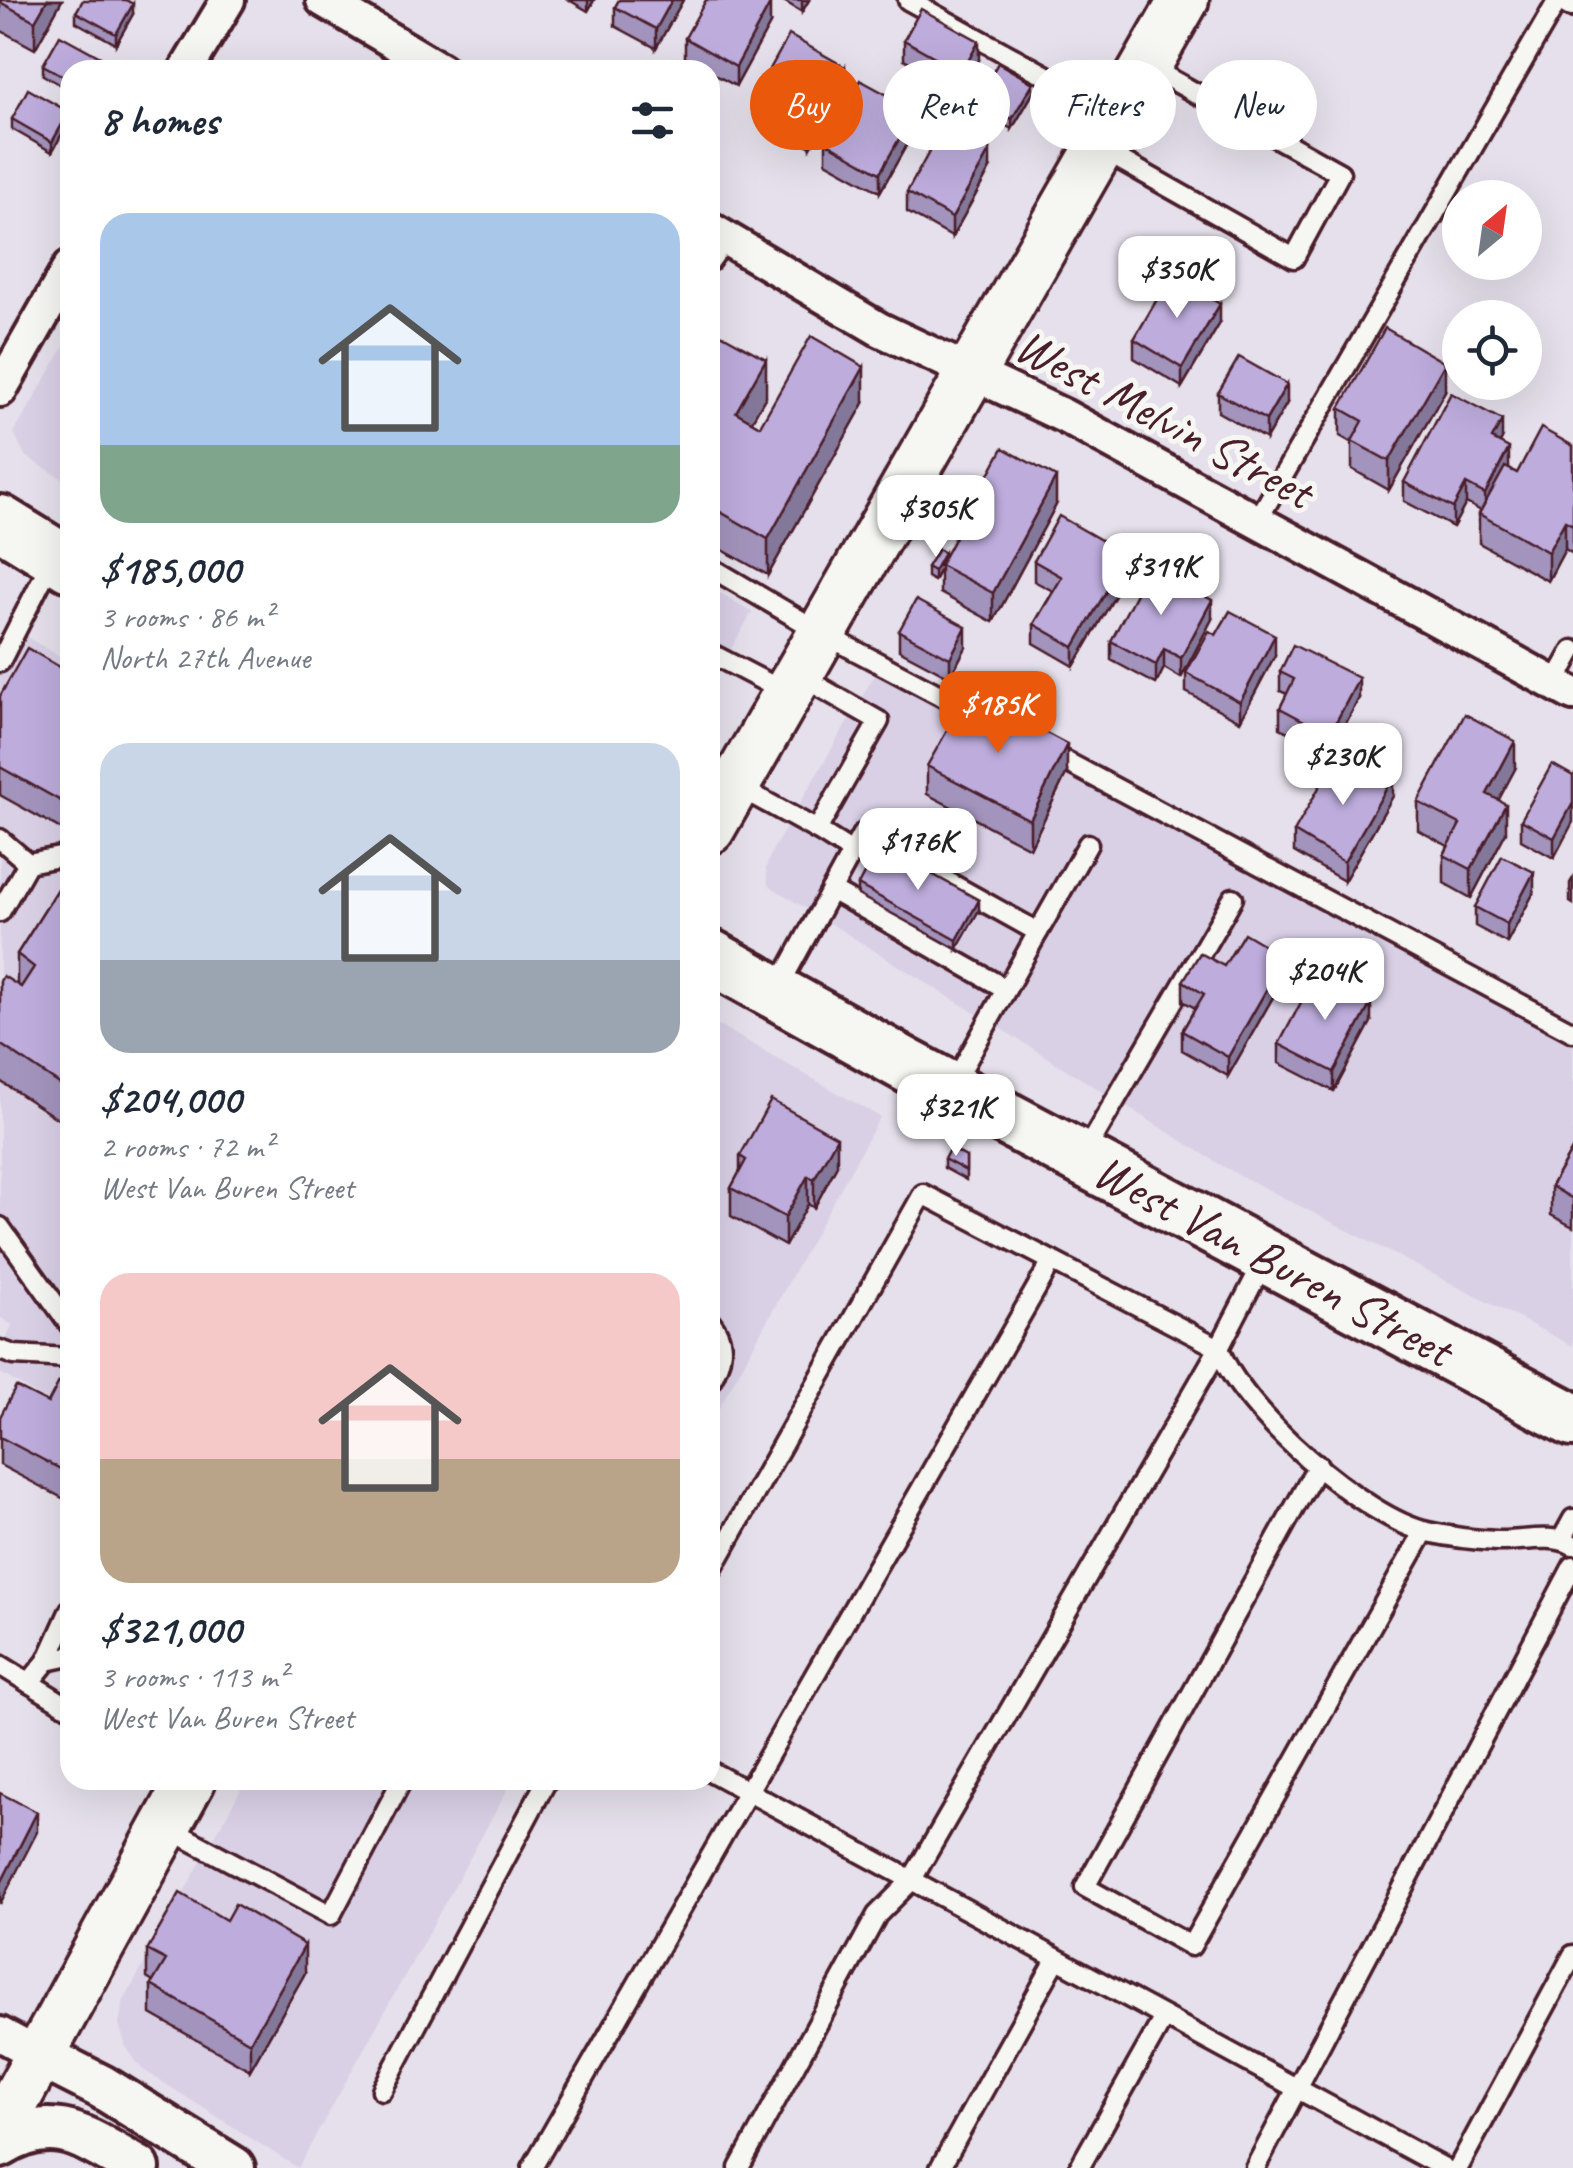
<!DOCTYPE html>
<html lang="en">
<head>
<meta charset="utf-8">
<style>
  body { margin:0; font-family:Caveat,sans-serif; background:#f2f2f3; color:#1f2937; height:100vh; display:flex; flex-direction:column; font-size:38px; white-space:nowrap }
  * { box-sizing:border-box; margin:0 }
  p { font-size:32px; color:#747a83 }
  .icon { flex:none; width:55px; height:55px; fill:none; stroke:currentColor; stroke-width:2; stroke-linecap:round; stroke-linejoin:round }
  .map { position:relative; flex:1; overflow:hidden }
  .panel { position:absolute; left:60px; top:60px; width:660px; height:1730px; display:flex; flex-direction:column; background:#fff; border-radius:30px; box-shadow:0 10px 40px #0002 }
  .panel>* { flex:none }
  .top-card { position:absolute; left:750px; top:60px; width:672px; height:90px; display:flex; gap:20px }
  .needle { width:65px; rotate:29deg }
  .controls { position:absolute; left:1442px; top:180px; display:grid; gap:20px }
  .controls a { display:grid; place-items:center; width:100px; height:100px; border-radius:50%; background:#fff; box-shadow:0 10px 40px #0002; font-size:50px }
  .price { position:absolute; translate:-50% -85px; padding:0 22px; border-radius:20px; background:#fff; color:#222; font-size:32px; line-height:65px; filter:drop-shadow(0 2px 5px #0008) }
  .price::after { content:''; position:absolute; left:50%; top:60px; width:30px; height:22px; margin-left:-15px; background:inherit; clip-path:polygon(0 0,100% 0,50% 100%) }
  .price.selected { background:#ea580c; color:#fff }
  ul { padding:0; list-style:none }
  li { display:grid; align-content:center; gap:20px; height:530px; padding:0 40px }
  li span { display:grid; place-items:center; height:310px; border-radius:30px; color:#555 }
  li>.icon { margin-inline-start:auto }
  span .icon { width:180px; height:180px; fill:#fffc; stroke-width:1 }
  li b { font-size:42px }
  h2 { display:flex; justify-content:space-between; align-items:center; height:120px; padding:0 40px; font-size:42px }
  .pill { padding:0 35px; border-radius:45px; background:#fff; box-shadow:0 10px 40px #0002; font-size:35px; line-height:90px }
  .pill.selected { background:#ea580c; color:#fff }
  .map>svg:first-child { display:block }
</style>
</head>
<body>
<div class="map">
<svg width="1573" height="2168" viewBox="0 0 1573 2168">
  <rect width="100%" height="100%" fill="#e5e0eb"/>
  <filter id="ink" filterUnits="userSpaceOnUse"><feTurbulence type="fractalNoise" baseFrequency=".01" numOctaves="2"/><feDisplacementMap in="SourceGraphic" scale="20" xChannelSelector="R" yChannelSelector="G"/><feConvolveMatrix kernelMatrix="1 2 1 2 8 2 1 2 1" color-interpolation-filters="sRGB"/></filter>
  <g filter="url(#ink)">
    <g fill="#d9d0e6">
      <path d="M70 337V483L25 456 14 433Z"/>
      <path d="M710 587 752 612 710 686Z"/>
      <path d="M7 626 70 662V1414L0 1373V1354L12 1325 0 1317V638Z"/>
      <path d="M877 671 1573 1044V1346L1226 1168 768 885 766 868 771 853Z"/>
      <path d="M710 1020 880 1117 710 1424Z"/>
      <path d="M246 1780H513L298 2168 142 2069 126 2047 119 2024 123 2002Z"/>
    </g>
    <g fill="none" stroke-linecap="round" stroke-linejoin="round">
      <g stroke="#4a1f2b" stroke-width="25">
        <g id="service">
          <path d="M908 0 1118 115"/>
          <path d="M1101 149 1294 258 1340 173 1147 66"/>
          <path d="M710 261 726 239"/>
          <path d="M1257 521 1558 0"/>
          <path d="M710 567 822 633 981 717"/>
          <path d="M710 653 785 692"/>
          <path d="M0 662 52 560"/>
          <path d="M1554 684 1573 650"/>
          <path d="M1048 752 1573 1032"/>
          <path d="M735 785 817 830 879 721 802 677"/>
          <path d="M817 830 852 852"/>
          <path d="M0 839 28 863"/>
          <path d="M831 890 1006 989"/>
          <path d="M0 912 28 863 70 855"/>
          <path d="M1038 932 1088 844"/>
          <path d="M778 988 862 834 1038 932 952 1087"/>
          <path d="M1084 1154 1233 898"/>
          <path d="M0 1227 70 1325"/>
          <path d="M710 1321C727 1341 722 1360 710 1382"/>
          <path d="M0 1350 14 1355 70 1358"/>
          <path d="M1318 1465 1085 1887 1191 1946 1424 1532"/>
          <path d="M1562 1539 1573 1519"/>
          <path d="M710 1573 923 1194 1219 1348C1239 1409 1365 1519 1428 1532 1450 1537 1475 1540 1497 1541 1522 1542 1551 1533 1573 1545"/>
          <path d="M47 1661 70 1610"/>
          <path d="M0 1665 70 1708"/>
          <path d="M29 1683 47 1661 70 1656"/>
          <path d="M710 1771 1444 2168"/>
          <path d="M166 1827 331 1915 402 1780"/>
          <path d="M382 2090 547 1780"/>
          <path d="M532 2168 1052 1261"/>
          <path d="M739 2168 877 1915 911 1881 1219 1348 1264 1261"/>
          <path d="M940 2168 1056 1960"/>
          <path d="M1079 2168 1163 2019"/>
          <path d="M1255 2168 1573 1566"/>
          <path d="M1458 2168 1573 1955"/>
        </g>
      </g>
      <g stroke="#4a1f2b" stroke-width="40">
        <g id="minor">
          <path d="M323 0 441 70"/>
          <path d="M1572 0H1573"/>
          <path d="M186 70 228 0"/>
          <path d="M710 229 879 329 1064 416 1573 694"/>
          <path d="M0 390 70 267"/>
          <path d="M0 2034 39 2055"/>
        </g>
      </g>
      <g stroke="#4a1f2b" stroke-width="50">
        <g id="tertiary">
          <path d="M39 2055 102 2087 233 2168"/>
          <path d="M0 2146C56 2111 87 2140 138 2168"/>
        </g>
      </g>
      <g stroke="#4a1f2b" stroke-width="55">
        <g id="secondary">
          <path d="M710 829 1184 0"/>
          <path d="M0 2128 191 1780"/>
        </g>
      </g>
      <g stroke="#4a1f2b" stroke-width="60">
        <g id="primary">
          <path d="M0 522 70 565"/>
          <path d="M710 956 906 1065 1573 1420"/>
        </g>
      </g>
      <use href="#service" stroke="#f6f6f2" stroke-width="18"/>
      <use href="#minor" stroke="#f6f6f2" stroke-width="32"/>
      <use href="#tertiary" stroke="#f6f6f2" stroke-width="42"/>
      <use href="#secondary" stroke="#f6f6f2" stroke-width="48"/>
      <use href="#primary" stroke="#f6f6f2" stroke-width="52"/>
    </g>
    <g fill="#a394bd" stroke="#4a1f2b" stroke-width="2.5">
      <path d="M0 0H62L35 49 0 30Z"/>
      <path d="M569 0H594L588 11Z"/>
      <path d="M619 0H683L656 48 615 26V7Z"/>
      <path d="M782 0H809L802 12Z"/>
      <path d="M76 12 133 14 116 44 76 22Z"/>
      <path d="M770 24 736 86 710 72V70H707L685 58V38Z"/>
      <path d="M904 40 979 60 962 91 904 59Z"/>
      <path d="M43 65 102 68 101 70H70V90L43 75Z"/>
      <path d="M845 86 811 147 755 116V96Z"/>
      <path d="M1033 93 1012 129 977 110V100Z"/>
      <path d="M12 119 69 121 52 152 12 129Z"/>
      <path d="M915 130 880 192 826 162V142Z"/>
      <path d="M990 169 952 237 907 212V192Z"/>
      <path d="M1220 323 1182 387 1134 358V339Z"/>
      <path d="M710 328 766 396 751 421 760 426 864 403 768 575 710 543Z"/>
      <path d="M1445 391 1389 490 1352 469V443L1340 436V408Z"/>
      <path d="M1218 393 1287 403 1266 439 1218 412Z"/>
      <path d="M1502 439 1500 443 1509 467V469L1517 473 1573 446V554L1565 549 1548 581 1479 543V514L1481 511 1466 503 1453 527 1404 501V482Z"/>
      <path d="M1056 505 993 622 940 593V569L934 581 927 577V567L944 558Z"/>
      <path d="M1034 561 1127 575 1074 666 1034 643V624L1053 591 1034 581Z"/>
      <path d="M1212 619 1181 678 1164 668 1156 684 1111 660V641Z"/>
      <path d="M899 631 966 647 950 677 899 650Z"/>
      <path d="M1216 635 1275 655 1240 721 1186 692V673Z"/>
      <path d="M1280 672 1359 698 1322 769 1298 756V737L1280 728V708L1287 694 1280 691Z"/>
      <path d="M65 676 70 678V834L0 795V696Z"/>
      <path d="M927 766 1067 772 1030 848 927 794Z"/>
      <path d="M1515 769 1498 800 1506 832 1471 898 1444 883V855L1448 846 1418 830V802Z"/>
      <path d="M1573 776 1554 858 1521 840V820Z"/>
      <path d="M1393 796 1344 881 1294 852V832Z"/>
      <path d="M70 870V1127L0 1081V981L17 985V954Z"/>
      <path d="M1573 878V904L1570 902V883Z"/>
      <path d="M858 885 979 910 957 949 858 895Z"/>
      <path d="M1534 892 1507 943 1475 926V907Z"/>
      <path d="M1224 966 1285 976 1228 1076 1182 1050V1031L1195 1008 1183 1001V981Z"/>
      <path d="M1371 1022 1334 1091 1279 1063V1044Z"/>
      <path d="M1573 1148V1227L1551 1215V1186Z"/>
      <path d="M740 1156 837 1165 814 1208 808 1204 785 1246 731 1216V1188L740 1171Z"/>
      <path d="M966 1157V1180L944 1168V1159Z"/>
      <path d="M70 1387V1502L0 1465V1417L48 1403Z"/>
      <path d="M147 1950 305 1973 250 2070 151 2014V1985L153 1982 147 1978Z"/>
    </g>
    <g fill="#84789a" stroke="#4a1f2b" stroke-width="2.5">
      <path d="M47 0H62L35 49V21Z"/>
      <path d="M588 0H594L588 11Z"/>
      <path d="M672 0H683L656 48V29Z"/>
      <path d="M803 0H809L802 12V2Z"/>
      <path d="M133 4V14L116 44V34Z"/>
      <path d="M770 4V24L736 86V67Z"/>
      <path d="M979 41V60L962 91V72Z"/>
      <path d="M845 67V86L811 147V128Z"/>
      <path d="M1033 83V93L1012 129V119Z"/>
      <path d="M915 110V130L880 192V173Z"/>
      <path d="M69 112V121L52 152V142Z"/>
      <path d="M990 150V169L952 237V218Z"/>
      <path d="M1220 304V323L1182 387V368Z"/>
      <path d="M766 359V396L736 449V412Z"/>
      <path d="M1445 363V391L1389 490V461Z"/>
      <path d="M864 367V403L768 575V539Z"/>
      <path d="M1287 384V403L1266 439V420Z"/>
      <path d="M1502 420V439L1492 458V439Z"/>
      <path d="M1509 448V467L1485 513V494Z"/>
      <path d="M1056 477V505L993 622V593Z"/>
      <path d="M1466 484V503L1453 527V508Z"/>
      <path d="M1565 521V549L1548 581V552Z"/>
      <path d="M944 553V563L940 565V569L934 581V571Z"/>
      <path d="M1127 555V575L1074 666V647Z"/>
      <path d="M1212 600V619L1181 678V658Z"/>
      <path d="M966 627V647L950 677V658Z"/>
      <path d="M1275 635V655L1240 721V702Z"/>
      <path d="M1164 649V668L1156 684V665Z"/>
      <path d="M1359 678V698L1322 769V749Z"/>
      <path d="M1515 741V769L1487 822V794Z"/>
      <path d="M1067 744V772L1030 848V820Z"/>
      <path d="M1393 777V796L1344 881V862Z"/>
      <path d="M1573 803V822L1554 858V838Z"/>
      <path d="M1506 804V832L1471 898V869Z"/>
      <path d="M1534 872V892L1507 943V924Z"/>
      <path d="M979 900V910L957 949V940Z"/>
      <path d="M1285 957V976L1228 1076V1057Z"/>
      <path d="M1371 1003V1022L1334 1091V1072Z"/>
      <path d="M837 1137V1165L814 1208V1179Z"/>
      <path d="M808 1176V1204L785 1246V1217Z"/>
      <path d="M37 1812V1832L0 1904V1885Z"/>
      <path d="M305 1945V1973L250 2070V2042Z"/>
    </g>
    <g fill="#bdacdc" stroke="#4a1f2b" stroke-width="2.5">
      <path d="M0 0H47L35 21 0 2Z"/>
      <path d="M83 0H126L133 4 116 34 76 12Z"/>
      <path d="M619 0H672L656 29 615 7Z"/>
      <path d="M706 0H762L770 4 736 67 685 38Z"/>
      <path d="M921 9 979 41 962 72 904 40Z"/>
      <path d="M60 35 102 58 95 70H70V80L43 65Z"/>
      <path d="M789 35 845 67 811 128 755 96Z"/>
      <path d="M998 63 1033 83 1012 119 977 100Z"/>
      <path d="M860 80 915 110 880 173 826 142Z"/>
      <path d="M28 89 69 112 52 142 12 119Z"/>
      <path d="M944 125 990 150 952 218 907 192Z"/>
      <path d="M1171 275 1220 304 1182 368 1134 339Z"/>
      <path d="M710 328 766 359 736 412 760 426 811 336 864 367 768 539 710 506Z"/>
      <path d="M1385 328 1445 363 1389 461 1352 441 1363 421 1340 408Z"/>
      <path d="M1239 357 1287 384 1266 420 1218 393Z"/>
      <path d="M1451 393 1502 420 1492 439 1509 448 1485 494 1466 484 1453 508 1404 482Z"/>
      <path d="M1541 428 1573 446V525L1565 521 1548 552 1479 514 1505 467 1517 473Z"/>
      <path d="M1003 448 1056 477 993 593 940 565Z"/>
      <path d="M1059 516 1127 555 1074 647 1034 624 1062 577 1034 561Z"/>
      <path d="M938 549 944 553 934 571 927 567Z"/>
      <path d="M1150 567 1212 600 1181 658 1164 649 1156 665 1111 641Z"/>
      <path d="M916 600 966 627 950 658 899 631Z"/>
      <path d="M1230 611 1275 635 1240 702 1186 673 1209 631 1216 635Z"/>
      <path d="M1293 645 1359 678 1322 749 1298 737 1306 722 1280 708 1294 679 1280 672Z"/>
      <path d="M27 648 65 670 63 674 70 678V806L0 767V696Z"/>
      <path d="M969 692 1067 744 1030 820 927 766Z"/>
      <path d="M1465 714 1515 741 1487 794 1506 804 1471 869 1444 855 1460 824 1418 802Z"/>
      <path d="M1334 761 1360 776 1368 762 1393 777 1344 862 1294 832Z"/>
      <path d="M1552 764 1573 776V803L1554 838 1521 820Z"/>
      <path d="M879 845 979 900 957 940 858 885Z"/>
      <path d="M1502 856 1534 872 1507 924 1475 907Z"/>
      <path d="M70 870V1091L0 1044V981L3 976 21 987 34 967 17 954Z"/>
      <path d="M1244 933 1285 957 1228 1057 1182 1031 1204 994 1183 981 1200 953 1224 966Z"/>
      <path d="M1316 974 1371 1003 1334 1072 1279 1044Z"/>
      <path d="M771 1100 837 1137 814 1179 808 1176 785 1217 731 1188 746 1160 740 1156Z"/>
      <path d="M950 1148 966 1157V1171L944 1159Z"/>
      <path d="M1573 1148V1199L1551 1186Z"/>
      <path d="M59 1382 70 1387V1474L0 1437V1417L16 1387 48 1403Z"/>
      <path d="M0 1793 37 1812 0 1885Z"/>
      <path d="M180 1893 226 1920 235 1904 305 1945 250 2042 151 1985 166 1960 147 1950Z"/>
    </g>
  </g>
  <g text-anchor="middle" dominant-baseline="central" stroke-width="10" stroke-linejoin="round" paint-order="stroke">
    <g font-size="50" fill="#4a1f2b" stroke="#f6f6f2">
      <text transform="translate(1164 418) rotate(28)">West Melvin Street</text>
      <text transform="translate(1273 1260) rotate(28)">West Van Buren Street</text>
    </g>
  </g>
</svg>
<div class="controls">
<a><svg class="needle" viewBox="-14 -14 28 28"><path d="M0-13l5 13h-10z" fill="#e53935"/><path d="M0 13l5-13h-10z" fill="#747a83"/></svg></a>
<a><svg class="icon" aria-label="locate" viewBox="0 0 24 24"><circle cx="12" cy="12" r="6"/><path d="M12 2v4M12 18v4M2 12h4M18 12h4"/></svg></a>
</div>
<b class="price" style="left:1177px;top:321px">$350K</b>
<b class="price" style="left:936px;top:560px">$305K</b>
<b class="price" style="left:1161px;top:618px">$319K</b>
<b class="price selected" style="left:998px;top:756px">$185K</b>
<b class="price" style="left:1343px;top:808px">$230K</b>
<b class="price" style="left:918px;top:893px">$176K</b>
<b class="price" style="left:1325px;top:1023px">$204K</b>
<b class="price" style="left:956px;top:1159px">$321K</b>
<div class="top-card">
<a class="pill selected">Buy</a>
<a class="pill">Rent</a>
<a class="pill">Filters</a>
<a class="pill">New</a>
</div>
<section class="panel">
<h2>8 homes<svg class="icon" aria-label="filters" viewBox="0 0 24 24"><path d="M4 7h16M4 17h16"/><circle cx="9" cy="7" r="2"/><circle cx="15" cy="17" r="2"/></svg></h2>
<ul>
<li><span style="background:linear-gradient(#a9c7e8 75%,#7fa58c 0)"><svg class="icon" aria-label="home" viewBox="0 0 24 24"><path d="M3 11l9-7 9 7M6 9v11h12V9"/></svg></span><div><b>$185,000</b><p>3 rooms · 86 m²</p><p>North 27th Avenue</p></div></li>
<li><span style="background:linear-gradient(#c9d6e8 70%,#9aa5b1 0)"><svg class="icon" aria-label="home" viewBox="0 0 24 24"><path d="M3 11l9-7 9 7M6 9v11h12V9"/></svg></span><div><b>$204,000</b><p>2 rooms · 72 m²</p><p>West Van Buren Street</p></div></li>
<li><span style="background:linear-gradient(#f6c9c9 60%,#b9a48a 0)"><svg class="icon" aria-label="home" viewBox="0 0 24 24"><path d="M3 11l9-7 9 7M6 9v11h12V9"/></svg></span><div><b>$321,000</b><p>3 rooms · 113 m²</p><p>West Van Buren Street</p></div></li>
</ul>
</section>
</div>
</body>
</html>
